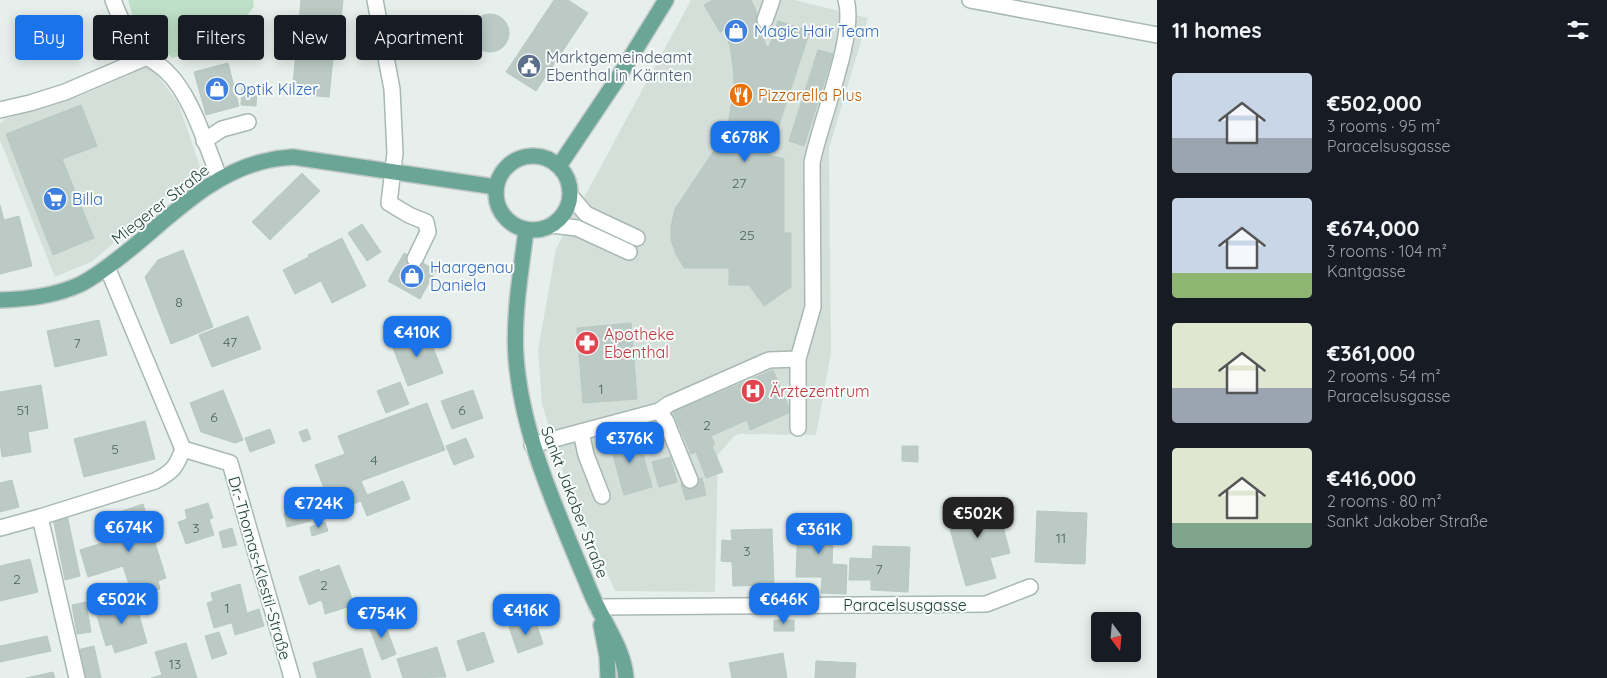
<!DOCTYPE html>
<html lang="en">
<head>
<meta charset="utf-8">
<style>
  body { margin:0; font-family:Quicksand,sans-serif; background:#242831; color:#f1f3f6; height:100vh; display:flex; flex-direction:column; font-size:19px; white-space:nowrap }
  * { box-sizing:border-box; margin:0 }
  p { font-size:16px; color:#9ea1a6 }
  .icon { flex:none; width:28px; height:28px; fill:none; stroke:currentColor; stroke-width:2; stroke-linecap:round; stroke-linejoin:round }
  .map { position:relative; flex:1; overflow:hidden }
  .sheet { display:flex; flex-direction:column; background:#171b24; width:450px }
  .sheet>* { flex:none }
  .hud { position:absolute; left:15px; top:15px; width:475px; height:45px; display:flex; gap:10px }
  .needle { width:32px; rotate:164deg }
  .controls { position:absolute; left:1091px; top:612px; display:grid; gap:10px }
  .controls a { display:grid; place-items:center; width:50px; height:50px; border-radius:5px; background:#171b24; box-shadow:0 2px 12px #0003; font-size:25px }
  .price { position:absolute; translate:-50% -42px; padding:0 11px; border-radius:10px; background:#1a73e8; color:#fff; font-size:16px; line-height:32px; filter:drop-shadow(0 1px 2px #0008) }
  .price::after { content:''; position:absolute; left:50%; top:30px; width:15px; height:11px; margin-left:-8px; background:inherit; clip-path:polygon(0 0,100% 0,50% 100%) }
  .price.current { background:#222; color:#fff }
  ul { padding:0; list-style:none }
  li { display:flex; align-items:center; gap:15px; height:125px; padding:0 15px }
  li span { display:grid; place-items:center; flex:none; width:140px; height:100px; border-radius:5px; color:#555 }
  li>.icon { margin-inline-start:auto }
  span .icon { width:60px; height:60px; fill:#fffc; stroke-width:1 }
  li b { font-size:21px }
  h2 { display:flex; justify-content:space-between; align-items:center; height:60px; padding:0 15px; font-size:21px }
  .chip { padding:0 18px; border-radius:5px; background:#171b24; box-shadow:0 2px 12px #0003; font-size:18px; line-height:45px }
  .chip.current { background:#1a73e8; color:#fff }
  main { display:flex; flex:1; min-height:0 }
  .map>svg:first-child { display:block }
</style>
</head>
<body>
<main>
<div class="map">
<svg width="1157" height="678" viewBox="0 0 1157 678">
  <rect width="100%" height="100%" fill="#e6efeb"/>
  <g fill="#d4dfda">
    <path d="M691 0H794L868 18 829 148 831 353 816 435 740 434 734 436 718 455 715 592 615 591 563 472 542 404 538 350 556 249Z"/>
    <path d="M150 65 178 103 201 169 91 262 55 277 0 140V124L5 119 83 95Z"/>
  </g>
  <path fill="#bfe0c8" d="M128 0H253L254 6 228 43 172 58 134 20Z"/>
  <g fill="#bbcac4" stroke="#b8c9c2">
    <path d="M301 0H343L337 58H333L329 97 292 94Z"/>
    <path d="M554 0H568L588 13 536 91 506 72Z"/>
    <path d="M713 0H751L755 8 766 46 769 47 778 21 810 31 769 155 784 159V233H791V287L764 306 749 285H729V268H684L676 254 671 240V226L675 209 727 131 734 88 733 67 730 46 724 30 720 32 704 5Z"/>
    <circle cx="490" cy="33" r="19"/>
    <path d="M818 50 833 54 804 146 789 141Z"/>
    <path d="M228 63 239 106 206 115 194 72Z"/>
    <path d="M242 86 257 87 256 106 241 105Z"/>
    <path d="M81 105 97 146 62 159 94 238 53 255 6 134Z"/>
    <path d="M302 173 320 191 270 240 252 222Z"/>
    <path d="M0 205 4 220 19 216 32 266 0 274Z"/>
    <path d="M362 224 381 252 367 261 348 233Z"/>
    <path d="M342 238 366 286 332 303 321 281 295 294 283 270 309 257 308 255Z"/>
    <path d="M183 250 213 327 171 344 145 277 158 260Z"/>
    <path d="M404 253 436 270 420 299 388 281Z"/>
    <path d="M248 316 261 349 212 367 199 335Z"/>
    <path d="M99 320 107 355 55 367 47 331Z"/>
    <path d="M631 323 637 399 583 403 577 328Z"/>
    <path d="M426 330 443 373 408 386 391 343Z"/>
    <path d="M773 370 791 412 750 430 747 420 711 436 715 444 712 446 723 472 706 478 696 452 691 454 673 412Z"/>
    <path d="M400 382 409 404 386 413 377 391Z"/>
    <path d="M41 385 48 428 28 432 31 452 2 457 0 442V392Z"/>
    <path d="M223 390 243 440 235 443 201 432 190 403Z"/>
    <path d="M473 390 483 418 452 429 441 401Z"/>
    <path d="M427 403 445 450 361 481 367 495 403 481 410 499 367 516 361 501 333 512 315 465 345 454 338 436Z"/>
    <path d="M145 421 155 459 84 477 74 439Z"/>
    <path d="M270 429 275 443 250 452 245 438Z"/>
    <path d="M307 429 311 439 303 442 299 432Z"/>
    <path d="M637 433 652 487 624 495 609 441Z"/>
    <path d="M466 438 474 457 454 465 446 446Z"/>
    <path d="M902 446H918V462L902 461Z"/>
    <path d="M670 457 677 482 659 487 652 462Z"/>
    <path d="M702 478 706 495 686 500 681 484Z"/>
    <path d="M12 480 19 507 0 512V483Z"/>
    <path d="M979 497 981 504 996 500 1010 553 990 558 996 578 966 586 950 529 956 527 950 505Z"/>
    <path d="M208 503 213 518 209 519 214 535 186 544 178 522 187 519 185 510Z"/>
    <path d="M143 504 166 578 158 581 160 589 133 597 123 566 88 577 80 550 118 538 111 515Z"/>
    <path d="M308 509 311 521 287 527 284 514Z"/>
    <path d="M1037 511 1087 513 1085 564 1035 562Z"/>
    <path d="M67 515 80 576 65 580 53 518Z"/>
    <path d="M798 517 834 518 832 564 847 565 846 594 821 593 822 577H796Z"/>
    <path d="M325 522 328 531 312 536 310 527Z"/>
    <path d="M232 528 237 545 223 548 219 532Z"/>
    <path d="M772 529 774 585 733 586 732 562 721 561 722 540 732 541 731 530Z"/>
    <path d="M873 546 910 547 908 592 871 590V580H849L850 558 872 559Z"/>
    <path d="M30 559 38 592 0 601V566Z"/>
    <path d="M339 565 350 593 323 604 321 600 309 605 299 577 319 569 320 572Z"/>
    <path d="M240 584 248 618 214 628 207 603 213 601 211 593Z"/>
    <path d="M350 593 354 605 325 614 323 604Z"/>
    <path d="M123 596 127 607 136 604 147 643 115 653 112 644 106 646 97 616 106 613 103 602Z"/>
    <path d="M86 602 91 632 77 634 72 605Z"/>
    <path d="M259 609 264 626 235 635 232 623 248 618 247 613Z"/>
    <path d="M383 619 396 654 382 660 368 624Z"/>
    <path d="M535 619 543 644 518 653 509 627Z"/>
    <rect x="774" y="620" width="20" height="11"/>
    <path d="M219 632 227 654 212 659 205 636Z"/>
    <path d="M484 632 494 662 467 671 457 641Z"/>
    <path d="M47 636 51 651 0 662V646Z"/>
    <path d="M186 643 197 678H151L162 675 155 652Z"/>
    <path d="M94 646 101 678H84L77 650Z"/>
    <path d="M437 647 446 677 403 678 397 659Z"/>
    <path d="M362 648 371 678H317L313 663Z"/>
    <path d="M783 653 787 678H732L729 663Z"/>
    <path d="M816 661 856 663 855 678H815Z"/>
    <path d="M53 672 55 678H26Z"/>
  </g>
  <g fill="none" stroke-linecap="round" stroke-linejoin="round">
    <g stroke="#a8b8b2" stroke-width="18">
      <g id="minor">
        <path d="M113 0C122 24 130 38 147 57"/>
        <path d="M375 0 392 89 395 153 389 203 409 215 426 222 428 232 415 259"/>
        <path d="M970 0 1157 35"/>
        <path d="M765 20 772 0"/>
        <path d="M0 110 30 103 65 92 147 57C153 61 161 66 166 71 192 95 206 146 220 179"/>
        <path d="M204 141 222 129 248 122"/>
        <path d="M570 195 586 214 637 238"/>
        <path d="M551 225 577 228 629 252"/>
        <path d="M107 267 183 449 230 463 292 678"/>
        <path d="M659 411 666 421 690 480"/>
        <path d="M798 428V359L813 307 812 163C819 124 857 34 846 0"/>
        <path d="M581 432 586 455 602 496"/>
        <path d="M532 445 659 411 669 404 769 360 798 359"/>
        <path d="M0 528 40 517"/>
        <path d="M597 607 986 604 1030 587"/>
        <path d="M77 678 40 517 155 481C172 472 176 468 183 449"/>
      </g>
    </g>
    <g stroke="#c2cac8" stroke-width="18">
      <g id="major">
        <circle cx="533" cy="193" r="37"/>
        <path d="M559 166 616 81 666 0"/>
        <path d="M526 230C521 272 513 315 516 358 522 432 552 499 580 567 586 580 591 595 598 608 609 631 624 652 626 678"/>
        <path d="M0 300C28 299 55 296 81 284 100 274 118 259 134 246 174 213 216 170 270 160 278 158 286 158 293 157L496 187"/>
        <path d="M601 625 607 656 608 678"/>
      </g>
    </g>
    <use href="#minor" stroke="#fff" stroke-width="15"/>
    <use href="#major" stroke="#6aa596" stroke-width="15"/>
  </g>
  <defs>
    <g id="shop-disc" transform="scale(1.25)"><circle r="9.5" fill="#3f7fe0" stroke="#f7fbf9"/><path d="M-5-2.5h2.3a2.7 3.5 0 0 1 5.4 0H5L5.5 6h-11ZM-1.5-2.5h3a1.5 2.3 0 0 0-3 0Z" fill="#fff"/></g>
    <g id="civic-disc" transform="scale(1.25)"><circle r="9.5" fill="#5c6f8a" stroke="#f7fbf9"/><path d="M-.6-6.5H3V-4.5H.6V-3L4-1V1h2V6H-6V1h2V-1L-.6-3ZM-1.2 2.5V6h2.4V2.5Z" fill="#fff"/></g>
    <g id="restaurant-disc" transform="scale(1.25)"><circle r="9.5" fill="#e8710a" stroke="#f7fbf9"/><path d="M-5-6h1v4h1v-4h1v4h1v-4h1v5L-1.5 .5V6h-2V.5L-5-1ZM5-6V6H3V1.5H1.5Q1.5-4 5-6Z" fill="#fff"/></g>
    <g id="supermarket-disc" transform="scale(1.25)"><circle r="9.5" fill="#3f7fe0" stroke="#f7fbf9"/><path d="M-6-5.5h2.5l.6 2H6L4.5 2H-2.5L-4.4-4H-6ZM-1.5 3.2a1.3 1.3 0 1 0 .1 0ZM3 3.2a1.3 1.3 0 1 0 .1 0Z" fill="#fff"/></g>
    <g id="pharmacy-disc" transform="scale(1.25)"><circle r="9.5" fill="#e0444e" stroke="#f7fbf9"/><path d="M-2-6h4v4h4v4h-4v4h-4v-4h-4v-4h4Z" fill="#fff"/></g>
    <g id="hospital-disc" transform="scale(1.25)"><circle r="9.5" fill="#e0444e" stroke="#f7fbf9"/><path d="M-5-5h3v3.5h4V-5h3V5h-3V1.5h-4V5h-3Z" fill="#fff"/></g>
  </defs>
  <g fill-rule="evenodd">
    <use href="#shop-disc" x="736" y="31"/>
    <use href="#civic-disc" x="529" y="66"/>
    <use href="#shop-disc" x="217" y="89"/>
    <use href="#restaurant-disc" x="741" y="95"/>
    <use href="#supermarket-disc" x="55" y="199"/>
    <use href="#shop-disc" x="412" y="276"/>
    <use href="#pharmacy-disc" x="587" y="343"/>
    <use href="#hospital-disc" x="753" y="391"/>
  </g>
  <g text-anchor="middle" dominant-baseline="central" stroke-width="4" stroke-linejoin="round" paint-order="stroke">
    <g font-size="14" fill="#4a645c">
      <text x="739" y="183">27</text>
      <text x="747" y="235">25</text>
      <text x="179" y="302">8</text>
      <text x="230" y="342">47</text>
      <text x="77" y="343">7</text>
      <text x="601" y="389">1</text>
      <text x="23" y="410">51</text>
      <text x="462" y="410">6</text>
      <text x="214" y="417">6</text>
      <text x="707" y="425">2</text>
      <text x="115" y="449">5</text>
      <text x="374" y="460">4</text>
      <text x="196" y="528">3</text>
      <text x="1061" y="538">11</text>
      <text x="747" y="551">3</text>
      <text x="879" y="569">7</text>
      <text x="17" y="579">2</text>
      <text x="324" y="585">2</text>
      <text x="227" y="608">1</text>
      <text x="175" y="664">13</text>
    </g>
    <g font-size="16" fill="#366cbe" stroke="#f7fbf9" text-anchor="start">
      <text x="754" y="31">Magic Hair Team</text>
      <text x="234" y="89">Optik Kilzer</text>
      <text x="72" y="199">Billa</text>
      <text x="430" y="267">Haargenau<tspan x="430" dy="18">Daniela</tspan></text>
    </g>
    <g font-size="16" fill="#4e5e75" stroke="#f7fbf9" text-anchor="start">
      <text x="546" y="57">Marktgemeindeamt<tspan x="546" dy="18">Ebenthal in Kärnten</tspan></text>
    </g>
    <g font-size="16" fill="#c56008" stroke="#f7fbf9" text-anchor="start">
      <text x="758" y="95">Pizzarella Plus</text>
    </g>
    <g font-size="16" fill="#24423a" stroke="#f7fbf9">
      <text transform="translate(160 204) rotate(-38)">Miegerer Straße</text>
      <text transform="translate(575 502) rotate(69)">Sankt Jakober Straße</text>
      <text transform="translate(260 568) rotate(74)">Dr.-Thomas-Klestil-Straße</text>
      <text x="905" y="605">Paracelsusgasse</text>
    </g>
    <g font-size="16" fill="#be3a42" stroke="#f7fbf9" text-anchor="start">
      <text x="604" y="334">Apotheke<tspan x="604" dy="18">Ebenthal</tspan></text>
      <text x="770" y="391">Ärztezentrum</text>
    </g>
  </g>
</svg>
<div class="controls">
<a><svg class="needle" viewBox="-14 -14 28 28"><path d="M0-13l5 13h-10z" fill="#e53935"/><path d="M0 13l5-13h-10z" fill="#9ea1a6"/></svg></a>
</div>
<b class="price" style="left:745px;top:163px">€678K</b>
<b class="price" style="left:417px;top:358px">€410K</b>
<b class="price" style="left:630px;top:464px">€376K</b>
<b class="price" style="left:319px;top:529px">€724K</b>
<b class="price current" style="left:978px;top:539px">€502K</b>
<b class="price" style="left:129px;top:553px">€674K</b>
<b class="price" style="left:819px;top:555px">€361K</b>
<b class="price" style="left:122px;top:625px">€502K</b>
<b class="price" style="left:784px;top:625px">€646K</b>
<b class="price" style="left:526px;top:636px">€416K</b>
<b class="price" style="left:382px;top:639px">€754K</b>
<div class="hud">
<a class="chip current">Buy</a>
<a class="chip">Rent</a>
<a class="chip">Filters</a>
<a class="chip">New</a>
<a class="chip">Apartment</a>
</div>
</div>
<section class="sheet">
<h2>11 homes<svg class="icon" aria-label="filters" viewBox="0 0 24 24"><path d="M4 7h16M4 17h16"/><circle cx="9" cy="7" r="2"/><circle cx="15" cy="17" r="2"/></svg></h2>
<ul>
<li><span style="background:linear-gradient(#c9d6e8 65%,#9aa5b1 0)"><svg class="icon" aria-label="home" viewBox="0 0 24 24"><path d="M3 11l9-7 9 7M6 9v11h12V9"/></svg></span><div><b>€502,000</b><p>3 rooms · 95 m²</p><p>Paracelsusgasse</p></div></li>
<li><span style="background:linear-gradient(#c9d6e8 75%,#8fb573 0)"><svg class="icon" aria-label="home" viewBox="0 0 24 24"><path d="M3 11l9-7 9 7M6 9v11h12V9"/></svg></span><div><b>€674,000</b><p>3 rooms · 104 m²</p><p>Kantgasse</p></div></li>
<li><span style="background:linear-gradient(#dfe7d0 65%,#9aa5b1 0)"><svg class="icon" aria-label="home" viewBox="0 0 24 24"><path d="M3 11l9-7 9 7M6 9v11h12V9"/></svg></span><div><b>€361,000</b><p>2 rooms · 54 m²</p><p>Paracelsusgasse</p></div></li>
<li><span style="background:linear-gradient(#dfe7d0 75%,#7fa58c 0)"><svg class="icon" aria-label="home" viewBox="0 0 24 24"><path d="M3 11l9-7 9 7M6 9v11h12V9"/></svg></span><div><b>€416,000</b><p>2 rooms · 80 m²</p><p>Sankt Jakober Straße</p></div></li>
</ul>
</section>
</main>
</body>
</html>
